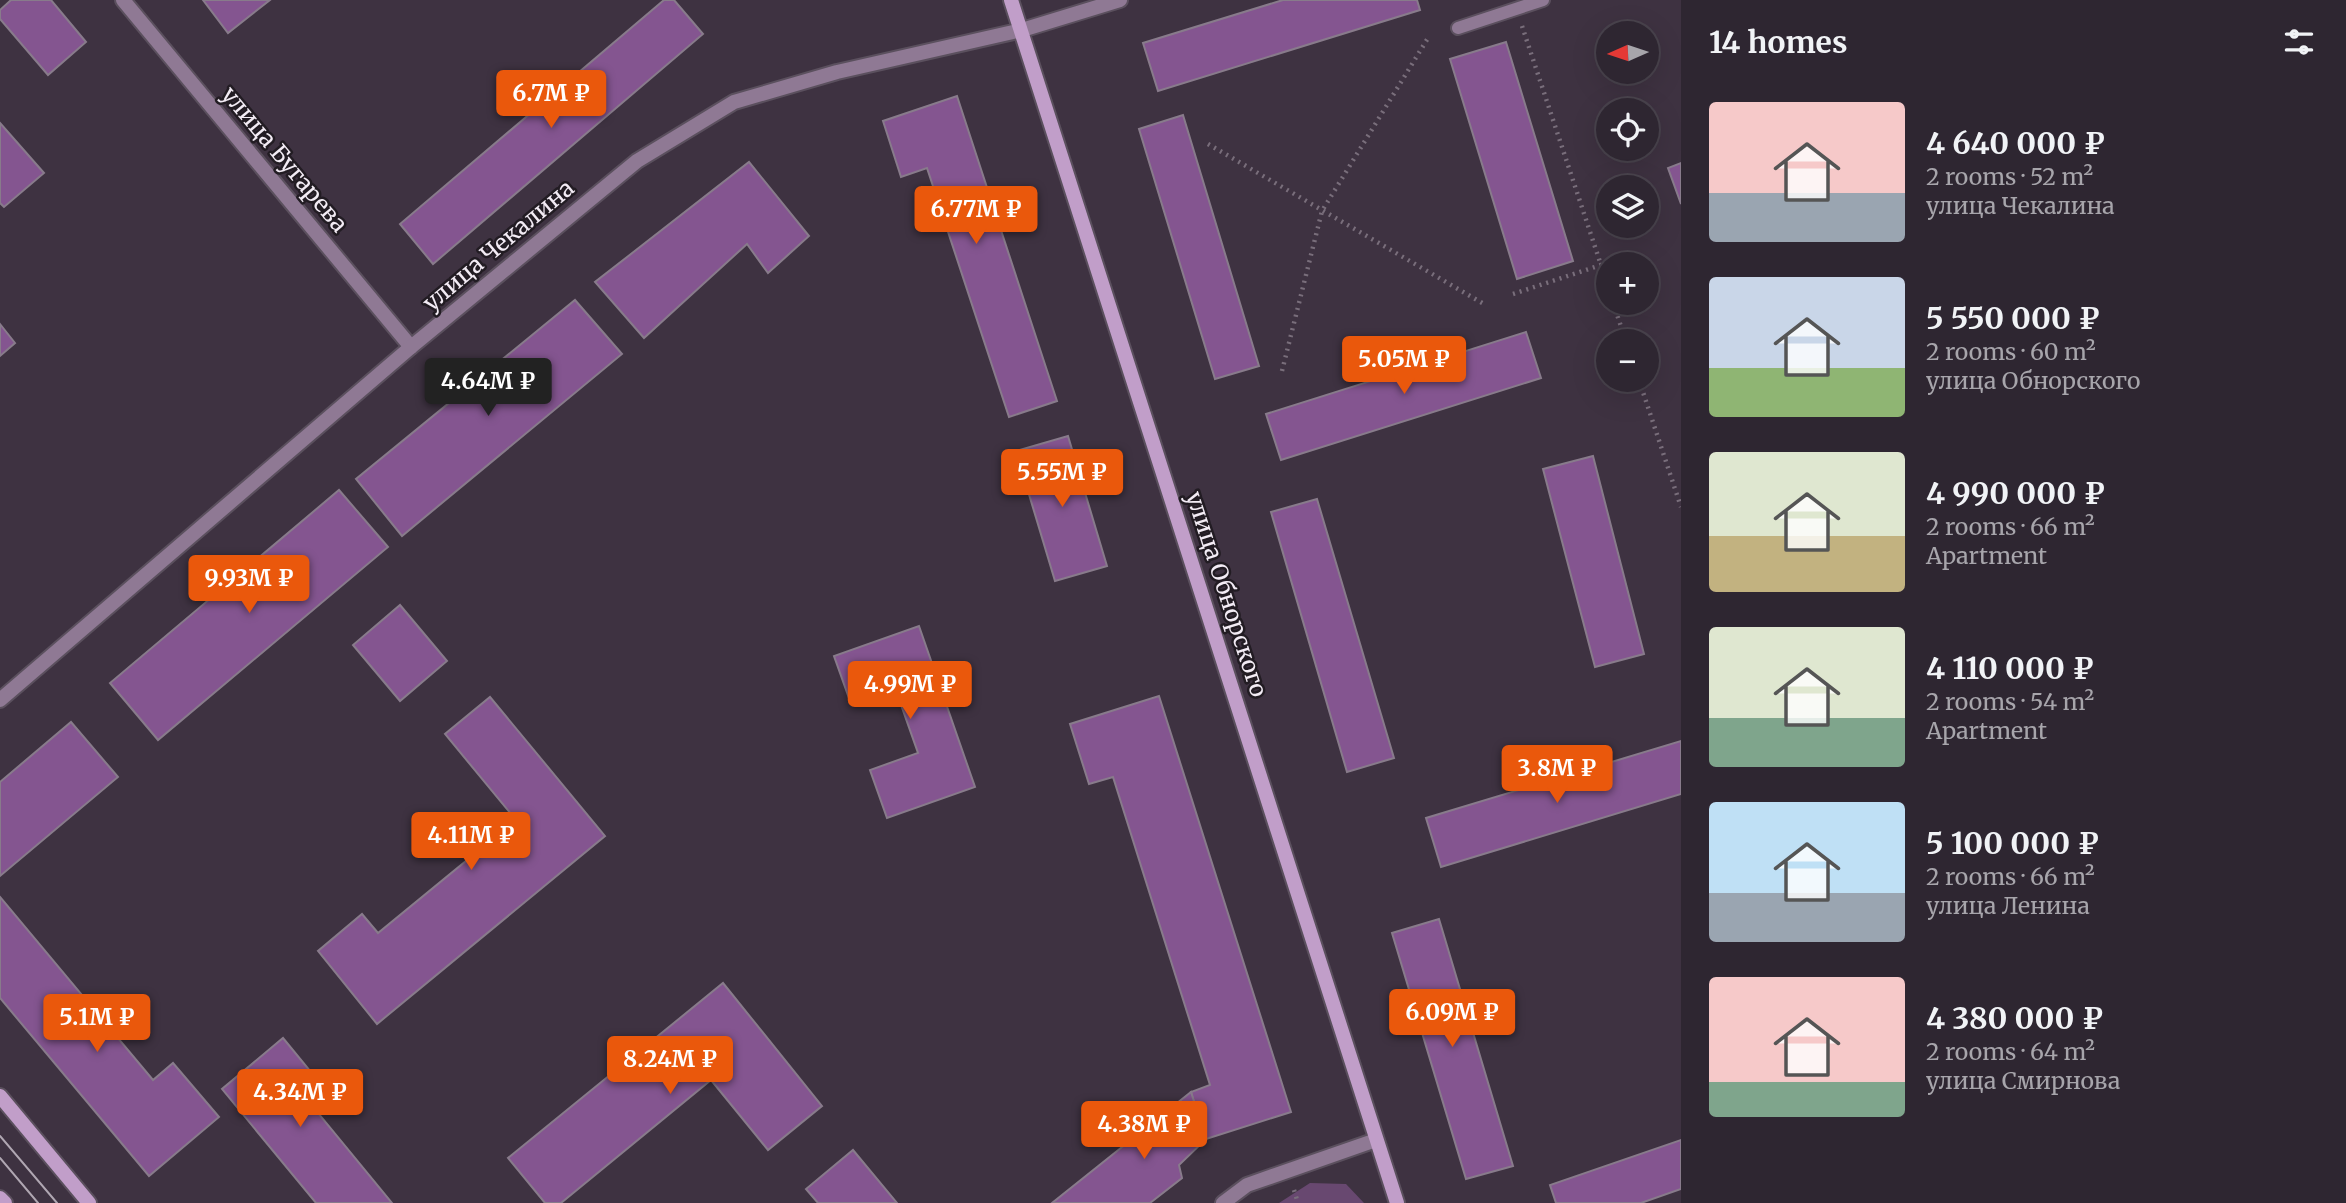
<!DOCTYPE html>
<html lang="en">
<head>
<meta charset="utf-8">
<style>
  body { margin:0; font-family:Merriweather,serif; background:#3a323d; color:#f1f3f6; height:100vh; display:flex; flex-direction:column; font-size:26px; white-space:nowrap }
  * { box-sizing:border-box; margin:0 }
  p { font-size:23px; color:#a7a5ab }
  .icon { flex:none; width:38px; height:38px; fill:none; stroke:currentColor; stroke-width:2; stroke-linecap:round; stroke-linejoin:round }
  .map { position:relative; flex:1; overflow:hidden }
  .panel { display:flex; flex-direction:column; background:#2e2631; width:665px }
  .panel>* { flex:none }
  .needle { width:46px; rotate:267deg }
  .controls { position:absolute; left:1596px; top:21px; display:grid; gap:14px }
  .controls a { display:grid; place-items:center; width:63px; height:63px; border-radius:50%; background:#2e2631; box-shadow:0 7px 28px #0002,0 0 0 2px #49434d; font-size:35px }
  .price { position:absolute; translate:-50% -60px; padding:0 16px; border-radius:7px; background:#ea580c; color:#fff; font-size:23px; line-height:46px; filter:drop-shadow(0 2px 4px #0008) }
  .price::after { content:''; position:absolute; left:50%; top:42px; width:21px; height:16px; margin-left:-10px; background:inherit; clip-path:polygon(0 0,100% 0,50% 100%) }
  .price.selected { background:#222; color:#fff }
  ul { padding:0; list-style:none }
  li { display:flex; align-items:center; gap:21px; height:175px; padding:0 28px }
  li span { display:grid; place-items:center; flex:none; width:196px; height:140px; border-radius:7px; color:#555 }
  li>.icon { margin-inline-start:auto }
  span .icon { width:84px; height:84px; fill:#fffc; stroke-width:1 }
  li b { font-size:30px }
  h2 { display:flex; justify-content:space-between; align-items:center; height:84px; padding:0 28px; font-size:30px }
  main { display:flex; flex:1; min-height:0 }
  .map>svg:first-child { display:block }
</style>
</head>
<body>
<main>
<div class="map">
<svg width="1681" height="1203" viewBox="0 0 1681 1203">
  <rect width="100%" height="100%" fill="#3e3241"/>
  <path fill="#684870" d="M1310 1183 1346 1184 1364 1203H1279Z"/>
  <g fill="#845590" stroke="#887b8b" stroke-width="2">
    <path d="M11 0H51L86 42 48 75 0 19V10Z"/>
    <path d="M203 0H270L228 33Z"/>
    <path d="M664 0H674L703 34 433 264 400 224Z"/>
    <path d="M1283 0H1417L1420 10 1158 91 1143 43Z"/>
    <path d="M1506 42 1573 261 1517 279 1450 59Z"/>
    <path d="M957 96 1057 401 1009 417 927 168 901 177 883 121Z"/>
    <path d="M1183 115 1259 366 1215 379 1139 129Z"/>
    <path d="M0 123 44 173 4 207 0 203Z"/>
    <path d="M749 162 809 236 768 273 747 244 644 338 595 282Z"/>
    <path d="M1681 163V204L1668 168Z"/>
    <path d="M575 300 622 354 402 536 356 479Z"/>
    <path d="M0 324 15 343 0 356Z"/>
    <path d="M1526 332 1541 378 1281 460 1266 414Z"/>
    <path d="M1068 436 1107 566 1055 581 1016 451Z"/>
    <path d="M1593 456 1644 654 1595 667 1543 469Z"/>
    <path d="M339 490 388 547 158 740 110 683Z"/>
    <path d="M1317 499 1394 758 1347 772 1271 512Z"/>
    <path d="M400 605 447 661 400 701 353 645Z"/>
    <path d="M919 626 975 787 887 818 870 770 918 753 894 685 850 701 834 656Z"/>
    <path d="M1159 696 1291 1112 1206 1139 1191 1092 1210 1085 1113 777 1089 784 1070 724Z"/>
    <path d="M490 697 605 836 377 1024 318 951 362 914 378 933 516 820 445 734Z"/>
    <path d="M71 722 118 777 0 876V782Z"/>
    <path d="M1681 741V794L1441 867 1426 818Z"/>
    <path d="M0 897 153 1080 173 1063 219 1117 149 1176 0 998Z"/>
    <path d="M1439 919 1513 1166 1466 1179 1392 933Z"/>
    <path d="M723 983 822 1106 768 1150 711 1080 561 1203H545L508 1158Z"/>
    <path d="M283 1038 320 1083 304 1096 392 1203H316L222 1089Z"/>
    <path d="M1191 1092 1206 1139 1179 1165 1182 1178 1150 1203H1052Z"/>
    <path d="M1681 1140V1189L1641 1203H1556L1550 1185Z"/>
    <path d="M853 1150 897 1203H818L806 1189Z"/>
  </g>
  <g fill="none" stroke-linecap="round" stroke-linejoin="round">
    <g stroke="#5b505e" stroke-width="16">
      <path id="lane" d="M1458 28 1543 0"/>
    </g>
    <g stroke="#5b505e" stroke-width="18">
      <g id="street">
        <path d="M123 0 411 347"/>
        <path d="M0 700 411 347 637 161 734 102 837 72 1022 30 1120 0"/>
        <path d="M1223 1203 1247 1185 1376 1140"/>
      </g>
    </g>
    <g stroke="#5b505e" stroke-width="18">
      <g id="secondary">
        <path d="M1011 0 1397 1203"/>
        <path d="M0 1096 89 1203"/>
        <path d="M0 1198 5 1203"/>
      </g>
    </g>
    <g stroke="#796e7b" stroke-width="4.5" stroke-dasharray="2 5" stroke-linecap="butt">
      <path d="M1522 26 1601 265"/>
      <path d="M1208 144 1484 304"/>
      <path d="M1513 294 1601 265 1608 287"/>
      <path d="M1613 303 1626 341"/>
      <path d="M1282 371 1322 211 1428 38"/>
      <path d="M1639 380 1681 507"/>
      <path d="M1294 1190 1298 1203"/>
    </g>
    <use href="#lane" stroke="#8f7994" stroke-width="12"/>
    <use href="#street" stroke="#8f7994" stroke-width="14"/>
    <use href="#secondary" stroke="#c19ec9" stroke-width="14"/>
    <g stroke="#b0a7b2" stroke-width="2">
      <path d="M0 1136 57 1203"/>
      <path d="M0 1158 38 1203"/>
    </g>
  </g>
  <g text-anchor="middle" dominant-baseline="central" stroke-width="5" stroke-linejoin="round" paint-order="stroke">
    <g font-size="23" fill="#f3ecf5" stroke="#221c23">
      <text transform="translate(285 159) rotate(50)">улица Бугарева</text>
      <text transform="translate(498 245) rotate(-40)">улица Чекалина</text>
      <text transform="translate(1227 594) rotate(72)">улица Обнорского</text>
    </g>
  </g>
</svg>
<div class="controls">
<a><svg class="needle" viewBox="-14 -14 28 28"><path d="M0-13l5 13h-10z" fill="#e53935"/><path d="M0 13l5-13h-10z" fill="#a7a5ab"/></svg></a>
<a><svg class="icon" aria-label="locate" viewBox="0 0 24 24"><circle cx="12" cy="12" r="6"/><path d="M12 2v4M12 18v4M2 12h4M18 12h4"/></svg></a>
<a><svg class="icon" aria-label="layers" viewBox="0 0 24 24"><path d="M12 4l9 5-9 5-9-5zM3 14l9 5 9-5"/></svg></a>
<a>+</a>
<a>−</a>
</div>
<b class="price" style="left:551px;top:130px">6.7M ₽</b>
<b class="price" style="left:976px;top:246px">6.77M ₽</b>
<b class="price" style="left:1404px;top:396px">5.05M ₽</b>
<b class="price selected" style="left:488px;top:418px">4.64M ₽</b>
<b class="price" style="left:1062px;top:509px">5.55M ₽</b>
<b class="price" style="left:249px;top:615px">9.93M ₽</b>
<b class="price" style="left:910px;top:721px">4.99M ₽</b>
<b class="price" style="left:1557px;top:805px">3.8M ₽</b>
<b class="price" style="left:471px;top:872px">4.11M ₽</b>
<b class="price" style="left:1452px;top:1049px">6.09M ₽</b>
<b class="price" style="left:97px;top:1054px">5.1M ₽</b>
<b class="price" style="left:670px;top:1096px">8.24M ₽</b>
<b class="price" style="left:300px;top:1129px">4.34M ₽</b>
<b class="price" style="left:1144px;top:1161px">4.38M ₽</b>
</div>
<section class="panel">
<h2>14 homes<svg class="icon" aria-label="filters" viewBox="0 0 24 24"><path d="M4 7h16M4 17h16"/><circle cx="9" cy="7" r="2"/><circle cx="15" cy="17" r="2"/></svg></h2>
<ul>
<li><span style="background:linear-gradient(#f6c9c9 65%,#9aa5b1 0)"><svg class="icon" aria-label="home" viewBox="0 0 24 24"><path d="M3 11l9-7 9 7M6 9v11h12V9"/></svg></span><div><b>4 640 000 ₽</b><p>2 rooms · 52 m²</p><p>улица Чекалина</p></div></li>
<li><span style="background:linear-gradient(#c9d6e8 65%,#8fb573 0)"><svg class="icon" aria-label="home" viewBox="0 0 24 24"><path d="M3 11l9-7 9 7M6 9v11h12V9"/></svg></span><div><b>5 550 000 ₽</b><p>2 rooms · 60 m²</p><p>улица Обнорского</p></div></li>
<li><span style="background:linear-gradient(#dfe7d0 60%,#c2b280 0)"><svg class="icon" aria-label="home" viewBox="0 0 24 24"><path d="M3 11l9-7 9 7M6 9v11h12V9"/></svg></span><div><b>4 990 000 ₽</b><p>2 rooms · 66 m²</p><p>Apartment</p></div></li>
<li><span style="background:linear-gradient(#dfe7d0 65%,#7fa58c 0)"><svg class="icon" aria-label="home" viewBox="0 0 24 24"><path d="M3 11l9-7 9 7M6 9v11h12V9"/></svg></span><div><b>4 110 000 ₽</b><p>2 rooms · 54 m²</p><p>Apartment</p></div></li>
<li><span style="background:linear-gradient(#bfe0f5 65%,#9aa5b1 0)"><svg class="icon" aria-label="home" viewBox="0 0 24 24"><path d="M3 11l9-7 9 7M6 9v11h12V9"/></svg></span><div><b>5 100 000 ₽</b><p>2 rooms · 66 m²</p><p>улица Ленина</p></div></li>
<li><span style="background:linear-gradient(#f6c9c9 75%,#7fa58c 0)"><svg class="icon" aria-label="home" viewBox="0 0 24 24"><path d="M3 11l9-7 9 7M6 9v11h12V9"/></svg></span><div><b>4 380 000 ₽</b><p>2 rooms · 64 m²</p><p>улица Смирнова</p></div></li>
</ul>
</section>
</main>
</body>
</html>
